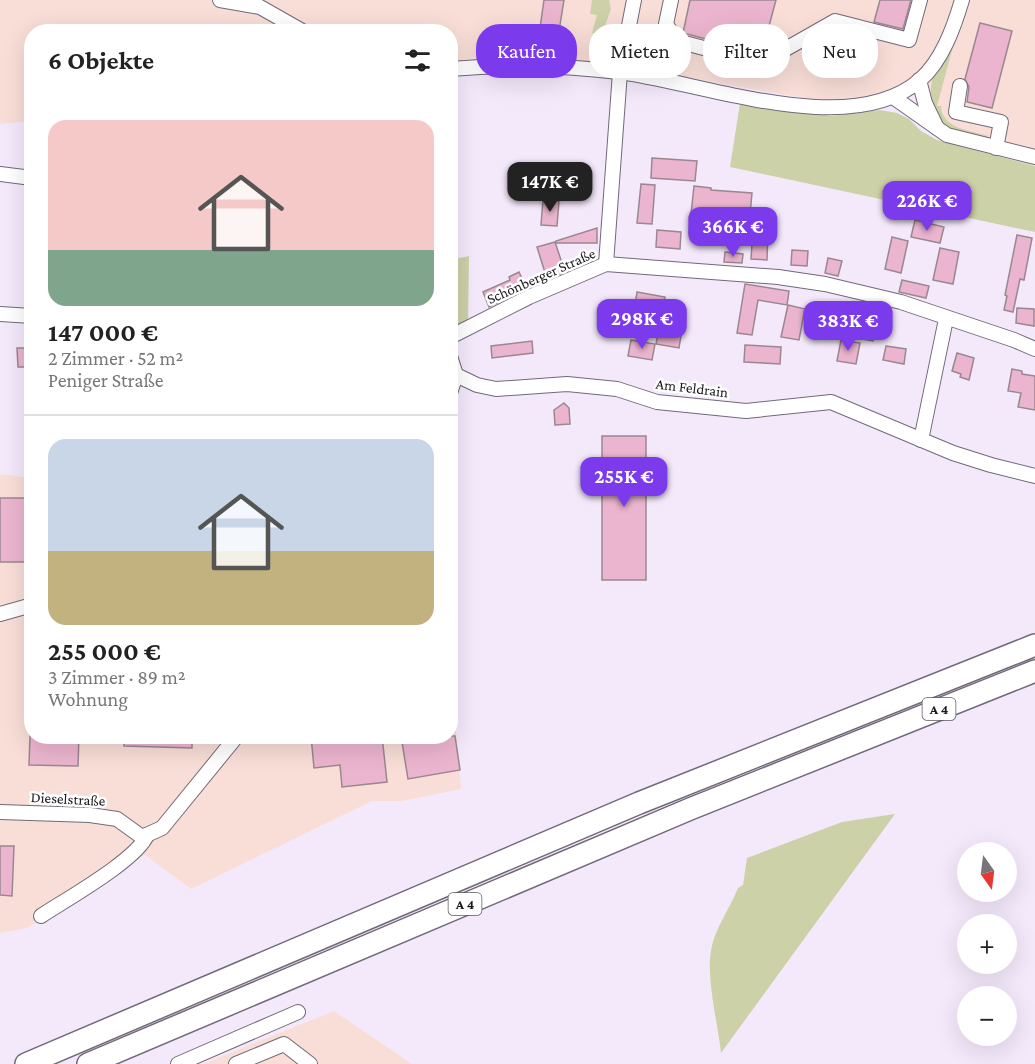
<!DOCTYPE html>
<html lang="de">
<head>
<meta charset="utf-8">
<style>
  body { margin:0; font-family:"Crimson Pro",serif; background:#f6f6f6; color:#222; height:100vh; display:flex; flex-direction:column; font-size:22px; white-space:nowrap }
  * { box-sizing:border-box; margin:0 }
  p { font-size:20px; color:#767676 }
  .icon { flex:none; width:33px; height:33px; fill:none; stroke:currentColor; stroke-width:2; stroke-linecap:round; stroke-linejoin:round }
  .map { position:relative; flex:1; overflow:hidden }
  .details { position:absolute; left:24px; top:24px; width:434px; height:720px; display:flex; flex-direction:column; background:#fff; border-radius:24px; box-shadow:0 6px 24px #0002 }
  .details>* { flex:none }
  .top-card { position:absolute; left:476px; top:24px; width:470px; height:54px; display:flex; gap:12px }
  .needle { width:39px; rotate:166deg }
  .buttons { position:absolute; left:957px; top:842px; display:grid; gap:12px }
  .buttons a { display:grid; place-items:center; width:60px; height:60px; border-radius:50%; background:#fff; box-shadow:0 6px 24px #0002; font-size:30px }
  .price { position:absolute; translate:-50% -51px; padding:0 14px; border-radius:12px; background:#7c3aed; color:#fff; font-size:20px; line-height:39px; filter:drop-shadow(0 2px 3px #0008) }
  .price::after { content:''; position:absolute; left:50%; top:36px; width:18px; height:14px; margin-left:-9px; background:inherit; clip-path:polygon(0 0,100% 0,50% 100%) }
  .price.active { background:#222; color:#fff }
  ul { padding:0; list-style:none }
  li { display:grid; align-content:center; gap:12px; height:318px; padding:0 24px }
  li+li { border-top:2px solid #e0e0e0 }
  li span { display:grid; place-items:center; height:186px; border-radius:18px; color:#555 }
  li>.icon { margin-inline-start:auto }
  span .icon { width:108px; height:108px; fill:#fffc; stroke-width:1 }
  li b { font-size:26px }
  h2 { display:flex; justify-content:space-between; align-items:center; height:72px; padding:0 24px; font-size:26px }
  .chip { padding:0 21px; border-radius:24px; background:#fff; box-shadow:0 6px 24px #0002; font-size:21px; line-height:54px }
  .chip.active { background:#7c3aed; color:#fff }
  .map>svg:first-child { display:block }
</style>
</head>
<body>
<div class="map">
<svg width="1035" height="1064" viewBox="0 0 1035 1064">
  <rect width="100%" height="100%" fill="#f4e9fb"/>
  <g fill="#f8ded7">
    <path d="M0 0H1035V157L947 135 925 87 839 100 810 99 633 68 571 61 506 54 450 61V32H32L31 121 0 124Z"/>
    <path d="M0 474 31 478 32 736H450V665L461 789 403 801H372L191 889 145 855 27 928 0 933Z"/>
    <path d="M334 1011 412 1064H203Z"/>
  </g>
  <g fill="#cdd1a8">
    <path d="M592 0H609L611 9 602 34 592 33 597 15 590 14Z"/>
    <path d="M958 28 937 106H941C942 129 970 130 988 136V138C975 135 960 133 948 127 943 125 939 118 936 113 920 83 944 54 958 28Z"/>
    <path d="M721 96 831 116 880 110 897 113 909 119 921 131 937 140 1035 166V232L730 167 740 103 720 100Z"/>
    <path d="M469 256 468 328 450 337V260Z"/>
    <path d="M895 814 721 1053C718 1025 706 977 711 951 714 929 730 909 738 888L743 885 747 858 842 822Z"/>
  </g>
  <g fill="#ecb5cf" stroke="#9a8790" stroke-width="1.5">
    <path d="M544 0H564L559 31 540 28Z"/>
    <path d="M690 0H776L762 52 760 53 683 33Z"/>
    <path d="M880 0H911L903 29 874 22Z"/>
    <path d="M980 23 1012 31 992 108 967 102 969 87 965 79Z"/>
    <path d="M652 158 697 161 695 181 651 178Z"/>
    <path d="M641 184 655 185 652 224 637 223Z"/>
    <path d="M694 186 711 188V190L752 193 750 215 729 213 727 243 717 242V236L689 233Z"/>
    <path d="M543 200 559 201 557 226 541 225Z"/>
    <path d="M915 220 944 227 940 243 911 237Z"/>
    <path d="M597 228V243H556V241Z"/>
    <path d="M753 229 768 230 767 260 751 259Z"/>
    <path d="M657 230 681 232 680 249 656 247Z"/>
    <path d="M1017 235 1032 238 1024 280 1020 279 1013 312 1004 310 1007 296 1005 295Z"/>
    <path d="M892 237 908 241 901 273 885 269Z"/>
    <path d="M555 242 565 272 547 279 537 247Z"/>
    <path d="M940 248 959 252 953 284 933 280Z"/>
    <path d="M792 250 808 251 807 266 791 265Z"/>
    <path d="M725 252 743 254 742 263 724 262Z"/>
    <path d="M828 258 842 261 838 276 825 273Z"/>
    <path d="M519 272 525 285 505 294 507 298 489 307 483 292 510 280 509 277Z"/>
    <path d="M902 280 929 286 926 298 899 292Z"/>
    <path d="M745 284 789 291 787 305 758 300 752 335 737 333Z"/>
    <path d="M637 292 665 297 662 310 635 305Z"/>
    <path d="M788 305 805 309 799 340 781 337Z"/>
    <path d="M610 306 632 309 627 336 615 334 617 322 607 320Z"/>
    <path d="M1017 308 1034 309V326L1016 323Z"/>
    <path d="M662 313 684 317 679 348 656 344Z"/>
    <path d="M865 319 877 321 873 341 862 339Z"/>
    <path d="M631 340 655 344 652 360 628 356Z"/>
    <path d="M841 340 860 343 856 364 837 361Z"/>
    <path d="M532 341 533 353 492 358 491 346Z"/>
    <path d="M745 345 781 347 780 364 744 362Z"/>
    <path d="M886 346 906 349 904 364 883 360Z"/>
    <path d="M17 348H32V367H18Z"/>
    <path d="M957 353 974 358 969 380 960 377 961 374 952 371Z"/>
    <path d="M1012 369 1022 371V374L1035 376V410L1018 407 1021 393 1008 391Z"/>
    <path d="M564 403 569 408 570 424 555 425 554 410Z"/>
    <rect x="602" y="436" width="44" height="144"/>
    <rect x="0" y="498" width="32" height="64"/>
    <path d="M30 736H79L78 766 29 765Z"/>
    <path d="M124 736H192V748L124 746Z"/>
    <path d="M311 736H382L387 782 342 787 340 765 314 768Z"/>
    <path d="M401 736H455L460 770 408 779Z"/>
    <path d="M0 846H14L12 896 0 895Z"/>
  </g>
  <g fill="none" stroke-linecap="round" stroke-linejoin="round">
    <g stroke="#726978" stroke-width="16">
      <g id="minor">
        <path d="M220 0 260 7 304 32"/>
        <path d="M671 0 666 24 677 41 761 63 835 21 909 40 920 0"/>
        <path d="M450 69C507 64 562 65 619 72 701 82 850 141 920 80 942 61 954 27 962 0"/>
        <path d="M919 80 925 103 937 128"/>
        <path d="M960 86 956 112 1001 122 996 148"/>
        <path d="M893 97 947 135 1035 157"/>
        <path d="M0 174 32 178"/>
        <path d="M606 264 620 72 634 0"/>
        <path d="M0 314 32 316"/>
        <path d="M450 337 529 297 606 264 778 277 825 284 901 302 1014 340 1035 349"/>
        <path d="M450 356 456 375 450 393"/>
        <path d="M456 375 477 385 496 389 567 384 617 389 657 402 746 411 831 402 953 453 991 465 1035 476"/>
        <path d="M921 440 946 319"/>
        <path d="M0 614 32 605"/>
        <path d="M0 812 90 815 117 819 142 837 162 828 237 736"/>
        <path d="M41 916C65 900 137 860 147 835"/>
        <path d="M178 1064 298 1012"/>
        <path d="M236 1064 284 1044 310 1064"/>
      </g>
    </g>
    <g stroke="#726978" stroke-width="24">
      <g id="highway">
        <path d="M26 1064 639 803 1035 645"/>
        <path d="M88 1064 690 809 1035 671"/>
      </g>
    </g>
    <use href="#minor" stroke="#fff" stroke-width="14"/>
    <use href="#highway" stroke="#fff" stroke-width="21"/>
  </g>
  <g text-anchor="middle" dominant-baseline="central" stroke-width="5" stroke-linejoin="round" paint-order="stroke">
    <g fill="#fff" stroke="#5e5b5f" stroke-width="1.5">
      <rect x="922.5" y="698" width="33" height="22" rx="4.5"/>
      <rect x="448.5" y="893" width="33" height="22" rx="4.5"/>
    </g>
    <g font-size="14" font-weight="bold" fill="#19151b">
      <text x="939" y="709">A 4</text>
      <text x="465" y="904">A 4</text>
    </g>
    <g font-size="15" fill="#19151b" stroke="#fff">
      <text transform="translate(541 276) rotate(-24)">Schönberger Straße</text>
      <text transform="translate(692 388) rotate(7)">Am Feldrain</text>
      <text transform="translate(68 799) rotate(3)">Dieselstraße</text>
    </g>
  </g>
</svg>
<div class="buttons">
<a><svg class="needle" viewBox="-14 -14 28 28"><path d="M0-13l5 13h-10z" fill="#e53935"/><path d="M0 13l5-13h-10z" fill="#767676"/></svg></a>
<a>+</a>
<a>−</a>
</div>
<b class="price active" style="left:550px;top:213px">147K €</b>
<b class="price" style="left:927px;top:232px">226K €</b>
<b class="price" style="left:733px;top:258px">366K €</b>
<b class="price" style="left:642px;top:350px">298K €</b>
<b class="price" style="left:848px;top:352px">383K €</b>
<b class="price" style="left:624px;top:508px">255K €</b>
<div class="top-card">
<a class="chip active">Kaufen</a>
<a class="chip">Mieten</a>
<a class="chip">Filter</a>
<a class="chip">Neu</a>
</div>
<section class="details">
<h2>6 Objekte<svg class="icon" aria-label="filters" viewBox="0 0 24 24"><path d="M4 7h16M4 17h16"/><circle cx="9" cy="7" r="2"/><circle cx="15" cy="17" r="2"/></svg></h2>
<ul>
<li><span style="background:linear-gradient(#f6c9c9 70%,#7fa58c 0)"><svg class="icon" aria-label="home" viewBox="0 0 24 24"><path d="M3 11l9-7 9 7M6 9v11h12V9"/></svg></span><div><b>147 000 €</b><p>2 Zimmer · 52 m²</p><p>Peniger Straße</p></div></li>
<li><span style="background:linear-gradient(#c9d6e8 60%,#c2b280 0)"><svg class="icon" aria-label="home" viewBox="0 0 24 24"><path d="M3 11l9-7 9 7M6 9v11h12V9"/></svg></span><div><b>255 000 €</b><p>3 Zimmer · 89 m²</p><p>Wohnung</p></div></li>
</ul>
</section>
</div>
</body>
</html>
